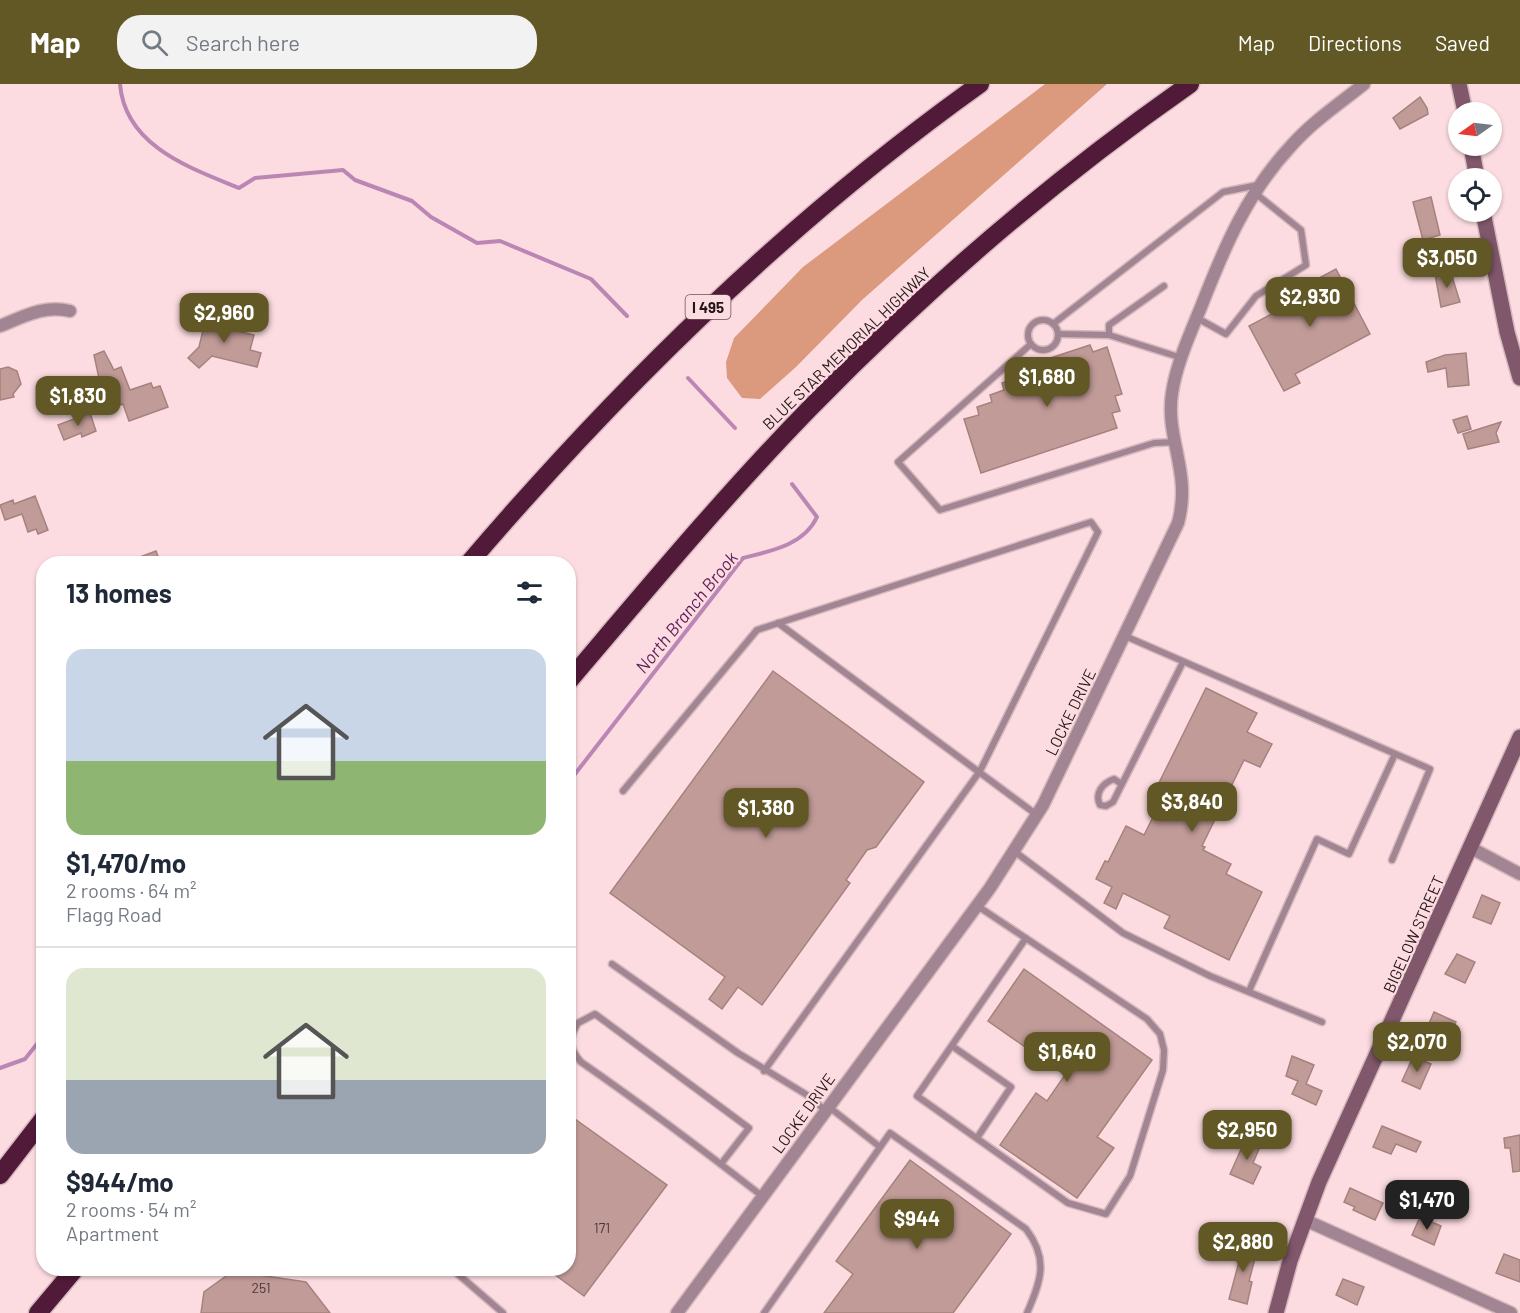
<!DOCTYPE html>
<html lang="en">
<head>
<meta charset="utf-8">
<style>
  body { margin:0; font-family:Barlow,sans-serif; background:#f2f2f3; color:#1f2937; height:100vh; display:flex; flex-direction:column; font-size:22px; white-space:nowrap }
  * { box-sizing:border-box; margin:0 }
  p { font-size:20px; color:#747a83 }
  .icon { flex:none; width:33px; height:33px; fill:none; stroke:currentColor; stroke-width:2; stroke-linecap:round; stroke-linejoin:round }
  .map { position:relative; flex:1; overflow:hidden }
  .panel { position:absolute; left:36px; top:472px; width:540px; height:720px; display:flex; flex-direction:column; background:#fff; border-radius:24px; box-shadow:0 2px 4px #0004 }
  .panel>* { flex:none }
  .needle { width:39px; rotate:256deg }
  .fabs { position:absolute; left:1448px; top:18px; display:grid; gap:12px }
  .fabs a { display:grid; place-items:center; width:54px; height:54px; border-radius:50%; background:#fff; box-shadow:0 2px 4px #0004; font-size:30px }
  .price { position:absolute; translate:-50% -51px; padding:0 14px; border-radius:12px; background:#625825; color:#fff; font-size:20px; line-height:39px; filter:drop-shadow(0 2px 3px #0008) }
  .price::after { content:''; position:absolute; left:50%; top:36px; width:18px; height:14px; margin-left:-9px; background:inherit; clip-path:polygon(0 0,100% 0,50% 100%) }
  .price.selected { background:#222; color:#fff }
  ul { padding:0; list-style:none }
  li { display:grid; align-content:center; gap:12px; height:318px; padding:0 30px }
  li+li { border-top:2px solid #e0e1e3 }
  li span { display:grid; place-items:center; height:186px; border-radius:18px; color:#555 }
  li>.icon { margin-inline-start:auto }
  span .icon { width:108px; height:108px; fill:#fffc; stroke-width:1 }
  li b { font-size:26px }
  h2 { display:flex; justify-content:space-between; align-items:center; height:72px; padding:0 30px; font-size:26px }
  header { display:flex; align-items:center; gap:36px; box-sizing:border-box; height:84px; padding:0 30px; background:#625825; color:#fff }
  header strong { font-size:28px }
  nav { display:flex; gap:33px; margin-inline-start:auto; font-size:21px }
  .search { width:420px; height:54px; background:#f2f2f3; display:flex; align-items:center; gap:15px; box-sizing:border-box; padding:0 21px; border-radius:24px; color:#747a83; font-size:22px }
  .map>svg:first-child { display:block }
</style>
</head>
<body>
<header>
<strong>Map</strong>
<div class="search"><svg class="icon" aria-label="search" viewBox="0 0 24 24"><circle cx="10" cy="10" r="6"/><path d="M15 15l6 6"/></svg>Search here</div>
<nav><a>Map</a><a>Directions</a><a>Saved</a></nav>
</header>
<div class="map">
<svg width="1520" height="1229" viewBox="0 0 1520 1229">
  <rect width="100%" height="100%" fill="#fcdce1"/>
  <path fill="#db9a7e" d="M1045 0H1107L862 216 796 283 760 315 742 314 727 294 726 278 734 254 803 183Z"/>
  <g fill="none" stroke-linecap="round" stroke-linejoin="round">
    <g stroke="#ba86b4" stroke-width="4">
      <path d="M120 0C125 62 190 84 239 104L255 94 343 86 355 96 412 117 431 133 477 159 500 157 591 195 627 232"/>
      <path d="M688 294 735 344"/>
      <path d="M568 699 743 474C771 467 804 461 817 433L792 400"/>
      <path d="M0 984 25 975 44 951"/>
    </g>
  </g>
  <g fill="#c19b97" stroke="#a6827e" stroke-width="1.5">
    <path d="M1420 13 1427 24 1428 30 1400 45 1393 34Z"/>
    <path d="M1431 113 1440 151 1423 156 1413 118Z"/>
    <path d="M1336 185 1370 250 1295 290 1300 299 1284 307 1249 242 1294 218 1289 210Z"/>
    <path d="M1450 186 1460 218 1441 223 1435 190Z"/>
    <path d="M207 230 227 235 225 244 254 251 250 266 261 269 257 283 212 272 199 284 188 274 199 263Z"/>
    <path d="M1090 261 1093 268 1107 263 1122 310 1115 312 1120 327 1112 329 1117 344 981 389 964 335 979 331 977 323 992 318 990 311 1004 306 1002 299 1017 294 1014 286Z"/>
    <path d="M104 267 114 286 121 283 130 306 151 299 153 304 160 302 168 323 129 337 123 320 95 330 88 311 96 308 94 301 100 299 94 271Z"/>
    <path d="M1466 269 1469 301 1448 303 1446 284 1428 288 1426 278 1445 271Z"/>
    <path d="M8 283 17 287 21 300 13 310 14 313 0 316V285Z"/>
    <path d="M90 329 96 347 82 353 81 349 64 356 58 341Z"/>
    <path d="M1467 332 1471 345 1458 349 1453 336Z"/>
    <path d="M1501 338 1496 349 1499 358 1468 365 1463 350Z"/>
    <path d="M35 412 48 446 38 450 36 445 28 448 22 430 5 436 0 421 13 416 14 420Z"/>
    <path d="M156 467 161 480H124V479Z"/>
    <path d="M773 587 924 698 876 763 867 766 846 796 850 799 762 921 738 903 722 925 709 915 725 893 610 809Z"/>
    <path d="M1206 604 1257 629 1247 648 1272 660 1260 683 1244 676 1202 762 1205 763 1203 766 1231 780 1226 790 1262 808 1229 876 1164 844 1170 832 1123 809 1116 825 1104 819 1112 803 1096 795 1105 777 1108 778 1126 742 1144 751 1157 725 1148 721Z"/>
    <path d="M1482 811 1500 819 1491 840 1473 833Z"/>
    <path d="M1457 870 1475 878 1465 899 1445 890Z"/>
    <path d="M1024 885 1152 976 1097 1053 1114 1064 1077 1114 1000 1061 1036 1009 1047 1017 1065 991 988 937Z"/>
    <path d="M1434 928 1456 938 1452 948 1448 946 1443 957 1425 949Z"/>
    <path d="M1292 972 1314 981 1306 1000 1322 1007 1316 1021 1292 1010 1298 997 1286 992Z"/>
    <path d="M1413 973 1431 980 1420 1005 1402 997Z"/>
    <path d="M568 1030 667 1101 584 1212 547 1185H568Z"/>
    <path d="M1382 1042 1421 1058 1416 1068 1396 1060 1391 1070 1373 1063Z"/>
    <path d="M1520 1051V1087L1513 1088 1510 1064H1505L1504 1054Z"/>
    <path d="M1247 1052 1262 1058 1253 1079 1261 1083 1253 1100 1230 1090Z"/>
    <path d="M910 1076 1011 1150 953 1229H824L853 1190 836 1177Z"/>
    <path d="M1350 1104 1383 1119 1375 1136 1353 1126 1355 1123 1344 1118Z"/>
    <path d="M1420 1133 1441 1142 1434 1161 1412 1151Z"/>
    <path d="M1238 1158 1258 1163 1249 1197 1252 1198 1247 1220 1229 1215 1240 1174 1234 1173Z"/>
    <path d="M1504 1170 1520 1176V1198L1496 1189Z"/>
    <path d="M233 1187 306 1198 330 1229H201L204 1208Z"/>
    <path d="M1343 1195 1364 1203 1357 1221 1336 1211Z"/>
  </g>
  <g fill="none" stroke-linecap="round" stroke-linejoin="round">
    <g stroke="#d5b8bd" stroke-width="9">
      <g id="lane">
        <path d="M1197 234 1226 250 1256 212 1306 181 1301 146 1255 109"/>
        <circle cx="1043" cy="251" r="15"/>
        <path d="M1053 240 1223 108 1258 101"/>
        <path d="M1058 250 1109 251 1182 274"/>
        <path d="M1109 251V241L1164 202"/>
        <path d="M1031 260 898 378 940 426 1154 359 1176 358"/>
        <path d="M778 539 1037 731"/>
        <path d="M1125 552 1430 685 1392 776"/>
        <path d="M1120 699 1114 695C1103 699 1094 709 1100 721L1106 722 1113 718 1183 578"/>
        <path d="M623 707 757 546 1091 438 1098 448 980 687 764 987"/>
        <path d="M1014 767 1123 849 1210 892 1322 938"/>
        <path d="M976 821 1147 935 1160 950 1164 966 1163 986 1130 1092 1106 1130 1068 1119 917 1012 1026 854"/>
        <path d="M612 880 738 969 807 1011 825 1026"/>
        <path d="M1249 907 1317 755 1349 770 1395 670"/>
        <path d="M952 962 1011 1003 977 1054"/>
        <path d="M829 1023 880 1063"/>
        <path d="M721 1080 749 1044 595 930 578 939C568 955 569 964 581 978 643 1021 703 1066 762 1112"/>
        <path d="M452 1185 503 1229"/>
        <path d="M764 1229 890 1049 1026 1145C1049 1175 1041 1197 1027 1229"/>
      </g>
    </g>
    <g stroke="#d5b8bd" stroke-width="15">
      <g id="street">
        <path d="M0 242C25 232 44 221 70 227"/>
        <path d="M1471 764 1520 790"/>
        <path d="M1305 1136 1511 1229"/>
        <path d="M677 1229 990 804 1043 721 1178 439C1192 388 1165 355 1172 309 1176 281 1190 250 1201 223 1224 164 1247 109 1291 62 1312 38 1339 20 1364 0"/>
      </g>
    </g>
    <g stroke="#d5b8bd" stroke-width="18">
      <g id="secondary">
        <path d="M1459 0 1465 28"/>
        <path d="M1471 62 1477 94"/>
        <path d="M1483 128 1507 248 1520 294"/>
        <path d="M1276 1229 1290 1177 1319 1098 1520 653"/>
      </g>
    </g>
    <g stroke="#d5b8bd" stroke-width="21">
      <g id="highway">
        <path d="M468 480C621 301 788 137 980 0"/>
        <path d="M568 598C647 505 726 410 811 323 927 204 1054 95 1190 0"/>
        <path d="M0 1091 44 1034"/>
        <path d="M38 1229 75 1185"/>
      </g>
    </g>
    <use href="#lane" stroke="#a28592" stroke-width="6"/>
    <use href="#street" stroke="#a28592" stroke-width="12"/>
    <use href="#secondary" stroke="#80576b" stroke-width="15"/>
    <use href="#highway" stroke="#501a38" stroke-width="18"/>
  </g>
  <g text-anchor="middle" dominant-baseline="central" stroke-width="4.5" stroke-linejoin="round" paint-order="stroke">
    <g font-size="14" fill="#4a3738">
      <text x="602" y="1143">171</text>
      <text x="261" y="1203">251</text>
    </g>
    <rect fill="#fcdce1" stroke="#645154" stroke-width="1.5" x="685.5" y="211" width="45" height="24" rx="4.5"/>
    <g font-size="15" font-weight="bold" fill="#231618">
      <text x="708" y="223">I 495</text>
    </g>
    <g font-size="16" fill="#231618" stroke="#fcdce1">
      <text transform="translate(846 264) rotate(-44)">BLUE STAR MEMORIAL HIGHWAY</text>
      <text transform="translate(1070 628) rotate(-64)">LOCKE DRIVE</text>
      <text transform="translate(1413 850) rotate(-66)">BIGELOW STREET</text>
      <text transform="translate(803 1029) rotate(-54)">LOCKE DRIVE</text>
    </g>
    <g font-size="18" font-style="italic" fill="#5c1e57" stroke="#fcdce1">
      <text transform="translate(686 528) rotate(-51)">North Branch Brook</text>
    </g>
  </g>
</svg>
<div class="fabs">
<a><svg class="needle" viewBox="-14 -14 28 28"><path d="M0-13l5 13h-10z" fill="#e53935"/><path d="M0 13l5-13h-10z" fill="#747a83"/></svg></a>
<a><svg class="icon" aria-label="locate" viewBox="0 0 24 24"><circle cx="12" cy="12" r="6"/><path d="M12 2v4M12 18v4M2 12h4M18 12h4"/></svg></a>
</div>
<b class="price" style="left:1447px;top:205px">$3,050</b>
<b class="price" style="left:1310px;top:244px">$2,930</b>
<b class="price" style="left:224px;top:260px">$2,960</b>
<b class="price" style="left:1047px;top:324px">$1,680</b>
<b class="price" style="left:78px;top:343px">$1,830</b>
<b class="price" style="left:1192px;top:749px">$3,840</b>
<b class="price" style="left:766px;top:755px">$1,380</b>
<b class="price" style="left:1417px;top:989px">$2,070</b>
<b class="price" style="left:1067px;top:999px">$1,640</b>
<b class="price" style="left:1247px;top:1077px">$2,950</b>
<b class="price selected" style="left:1427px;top:1147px">$1,470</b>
<b class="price" style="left:917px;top:1166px">$944</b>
<b class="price" style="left:1243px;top:1189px">$2,880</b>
<section class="panel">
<h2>13 homes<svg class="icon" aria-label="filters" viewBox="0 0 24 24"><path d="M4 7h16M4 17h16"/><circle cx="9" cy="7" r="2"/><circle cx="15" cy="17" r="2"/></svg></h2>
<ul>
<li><span style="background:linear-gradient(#c9d6e8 60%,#8fb573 0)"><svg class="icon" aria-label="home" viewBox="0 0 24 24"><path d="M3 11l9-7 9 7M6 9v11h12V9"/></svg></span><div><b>$1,470/mo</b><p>2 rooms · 64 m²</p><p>Flagg Road</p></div></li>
<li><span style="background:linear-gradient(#dfe7d0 60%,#9aa5b1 0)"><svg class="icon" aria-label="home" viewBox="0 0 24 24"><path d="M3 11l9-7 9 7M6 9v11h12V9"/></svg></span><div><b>$944/mo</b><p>2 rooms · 54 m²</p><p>Apartment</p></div></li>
</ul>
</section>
</div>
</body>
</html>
